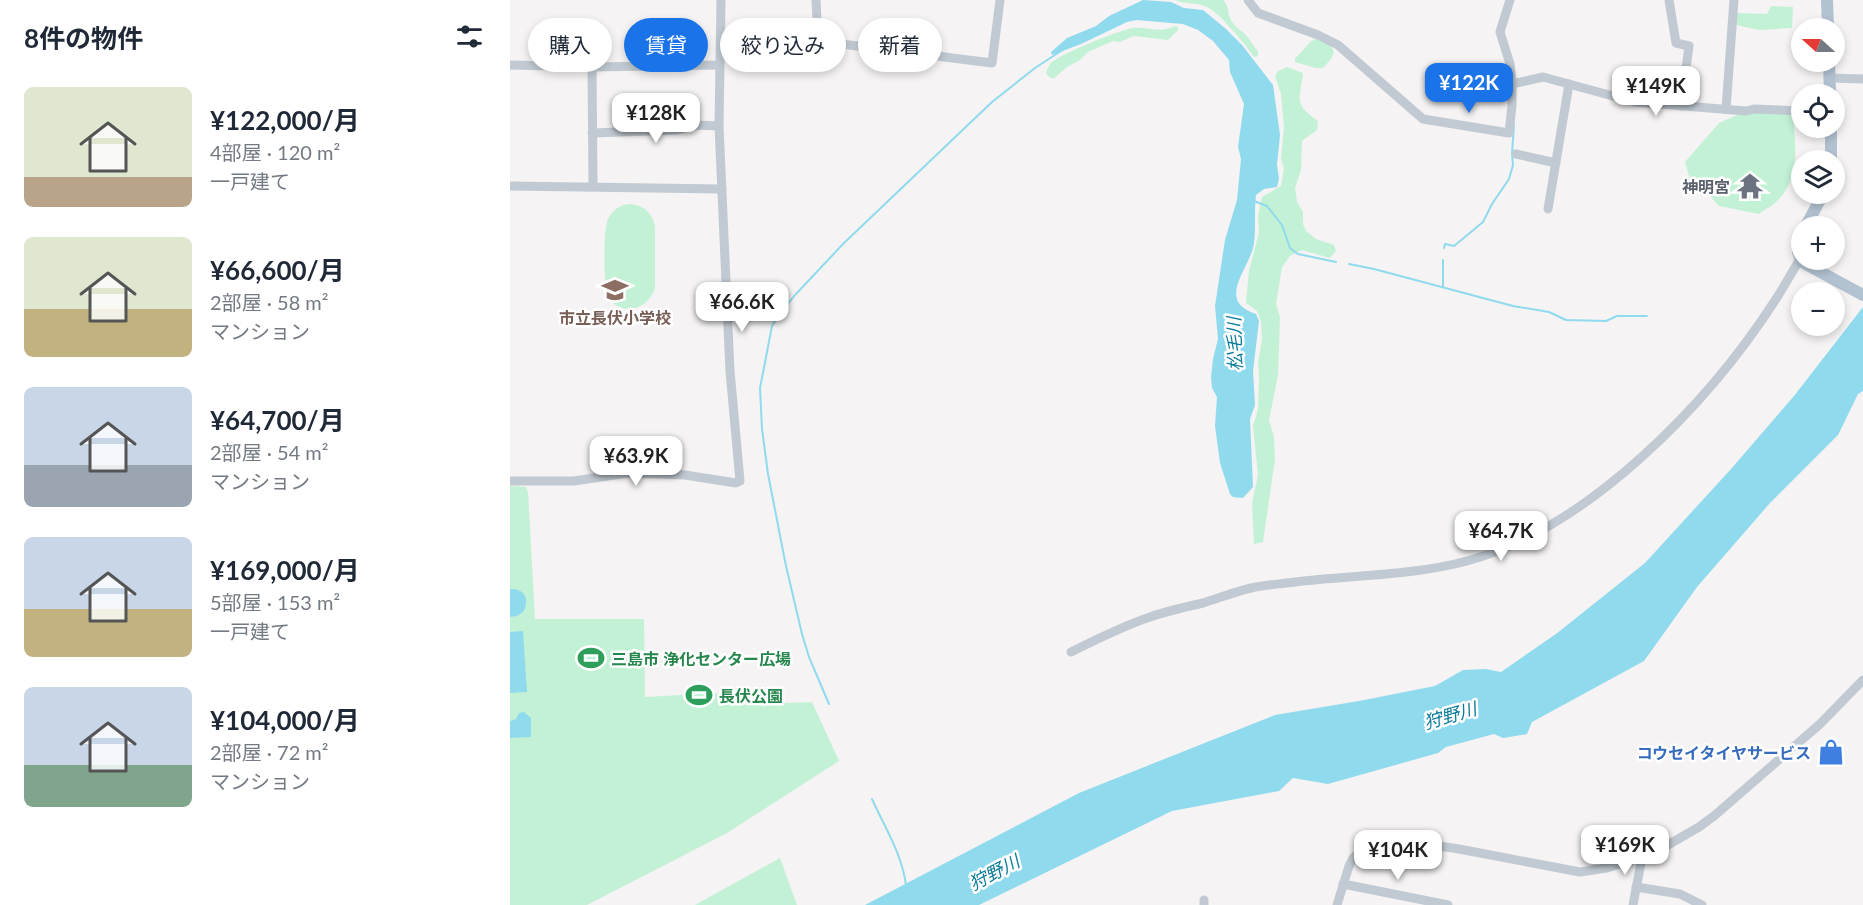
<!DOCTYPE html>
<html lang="ja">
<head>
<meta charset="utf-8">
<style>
  body { margin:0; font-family:Lato,"Noto Sans JP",sans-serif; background:#f6f6f7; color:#1f2937; height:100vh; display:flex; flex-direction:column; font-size:22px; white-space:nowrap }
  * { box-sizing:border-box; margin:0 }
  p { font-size:20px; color:#747a83 }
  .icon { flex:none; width:33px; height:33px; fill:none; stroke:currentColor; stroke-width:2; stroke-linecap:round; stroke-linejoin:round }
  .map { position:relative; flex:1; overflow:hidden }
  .drawer { display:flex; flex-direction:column; background:#fff; width:510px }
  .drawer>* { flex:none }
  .guide { position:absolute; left:18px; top:18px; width:570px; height:54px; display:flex; gap:12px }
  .needle { width:39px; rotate:291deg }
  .controls { position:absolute; left:1281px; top:18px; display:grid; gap:12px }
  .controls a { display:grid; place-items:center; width:54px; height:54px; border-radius:50%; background:#fff; box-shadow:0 3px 9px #0003; font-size:30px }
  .price { position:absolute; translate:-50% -51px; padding:0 14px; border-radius:12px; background:#fff; color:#222; font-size:20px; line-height:39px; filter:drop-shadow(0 2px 3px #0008) }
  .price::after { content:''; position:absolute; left:50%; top:36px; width:18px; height:14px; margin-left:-9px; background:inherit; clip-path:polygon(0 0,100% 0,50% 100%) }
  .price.active { background:#1a73e8; color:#fff }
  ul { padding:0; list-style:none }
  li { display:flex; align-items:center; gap:18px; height:150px; padding:0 24px }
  li span { display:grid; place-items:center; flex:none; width:168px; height:120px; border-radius:9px; color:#555 }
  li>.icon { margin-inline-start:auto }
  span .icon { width:72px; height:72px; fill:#fffc; stroke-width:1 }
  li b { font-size:26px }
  h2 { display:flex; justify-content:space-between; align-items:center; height:72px; padding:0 24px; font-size:26px }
  .chip { padding:0 21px; border-radius:27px; background:#fff; box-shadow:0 3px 9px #0003; font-size:21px; line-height:54px }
  .chip.active { background:#1a73e8; color:#fff }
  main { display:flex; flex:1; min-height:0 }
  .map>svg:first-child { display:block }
</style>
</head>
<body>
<main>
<section class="drawer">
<h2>8件の物件<svg class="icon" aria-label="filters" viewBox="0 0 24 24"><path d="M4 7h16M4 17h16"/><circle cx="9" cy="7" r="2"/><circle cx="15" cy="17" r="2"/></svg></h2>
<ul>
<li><span style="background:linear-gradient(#dfe7d0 75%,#b9a48a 0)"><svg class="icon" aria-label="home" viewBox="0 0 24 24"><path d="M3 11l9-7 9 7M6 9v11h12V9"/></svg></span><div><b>¥122,000/月</b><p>4部屋 · 120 m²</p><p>一戸建て</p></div></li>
<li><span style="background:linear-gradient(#dfe7d0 60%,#c2b280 0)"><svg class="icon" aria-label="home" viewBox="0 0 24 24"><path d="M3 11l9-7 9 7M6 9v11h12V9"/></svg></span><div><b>¥66,600/月</b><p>2部屋 · 58 m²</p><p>マンション</p></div></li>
<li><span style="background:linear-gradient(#c9d6e8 65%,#9aa5b1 0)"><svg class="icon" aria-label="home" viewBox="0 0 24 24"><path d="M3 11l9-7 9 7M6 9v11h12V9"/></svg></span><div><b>¥64,700/月</b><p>2部屋 · 54 m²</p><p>マンション</p></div></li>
<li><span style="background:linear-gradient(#c9d6e8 60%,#c2b280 0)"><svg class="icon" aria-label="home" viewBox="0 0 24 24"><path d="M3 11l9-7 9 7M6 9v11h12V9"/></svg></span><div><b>¥169,000/月</b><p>5部屋 · 153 m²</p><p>一戸建て</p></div></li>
<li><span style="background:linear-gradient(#c9d6e8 65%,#7fa58c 0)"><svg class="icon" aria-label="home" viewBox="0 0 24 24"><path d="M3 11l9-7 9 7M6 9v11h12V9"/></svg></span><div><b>¥104,000/月</b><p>2部屋 · 72 m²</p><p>マンション</p></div></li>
</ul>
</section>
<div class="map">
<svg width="1353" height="905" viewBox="0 0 1353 905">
  <rect width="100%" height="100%" fill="#f5f3f3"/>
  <g fill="#c3f1d5">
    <path d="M665 0H713C719 6 717 10 720 18 724 28 734 31 739 39 743 44 744 47 748 51V56L744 57C735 44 710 13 697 7 687 2 676 5 665 0Z"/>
    <path d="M1261 6 1283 7 1282 28 1249 30 1226 25 1227 13 1257 14Z"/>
    <path d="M665 26 668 27V30L658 40 624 36 610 42 603 41 578 52 570 60 557 67 543 79 538 76 536 73C537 70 538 67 540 64 547 55 610 30 623 28 638 26 651 34 665 26Z"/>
    <path d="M804 39C813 40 821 43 824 52L821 59 813 68H806L785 62V58C793 52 796 45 804 39Z"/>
    <path d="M777 67 793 73C790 100 783 104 808 121L807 130 792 141 791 170 785 188 787 202 793 212V224L796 231 806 239 824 245 826 251 820 258 792 250 780 256 772 267 769 286 766 304 770 317 768 375 759 420 764 437 765 459 753 542 744 544 742 503 748 475 743 426 748 409 749 380 748 363 752 339 751 321 747 311 736 303 739 271 749 232 748 216 752 197 771 186 774 168 771 159 774 127 771 94 765 76 768 71Z"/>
    <path d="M1236 111 1283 115C1285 144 1291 177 1268 200 1263 206 1255 209 1249 214L1209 206 1199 195 1183 190 1175 162 1209 123Z"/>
    <path d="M120 204C134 205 143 214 145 227V287C140 308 113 318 99 298 93 289 93 229 98 219 103 210 109 205 120 204Z"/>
    <path d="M0 486 16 487 18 492 25 619H134L135 697 208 693V700L227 705 302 702 329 761 217 833 77 905H0Z"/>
    <path d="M270 858 287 905H185Z"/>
  </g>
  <g fill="#90daee">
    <path d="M633 0 661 2 674 8 693 10 716 29 732 45 763 85 770 135 767 165 769 179 767 187 754 189 746 195C744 211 746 227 744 243 741 268 704 300 746 314L749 321 743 371 745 405 740 419 743 487 733 498 723 497 720 494 710 463 705 426 707 397 702 388 701 377 703 359 708 339 705 306 715 240 727 200 731 159 728 147 734 104 720 72 719 60 703 41 688 30 673 24 627 20 617 22 571 44 542 55 541 52 557 38 586 26 599 16Z"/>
    <path d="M1353 307V391L1348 394 1328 435 1260 503 1187 587 1134 661 1022 722 1017 734 993 738 984 734 936 747 928 753 818 784 783 778 769 791 662 811 469 905H355L569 793 765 715 849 701 925 686 953 670 976 669 991 672 1046 634 1135 563 1221 469 1284 396Z"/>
    <path d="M0 589C15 588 20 600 13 612L7 616 0 617Z"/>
    <path d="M13 631 17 692 0 693V632Z"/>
    <path d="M14 712 21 718V737L0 738V721L6 719 9 713Z"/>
  </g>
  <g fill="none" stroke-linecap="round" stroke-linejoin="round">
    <g stroke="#90daee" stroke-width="2">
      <path d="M744 201 757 206 772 225 780 248 788 254 826 262"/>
      <path d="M934 248 935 244 944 246 973 222 982 204 999 179 1003 165 1002 153 1004 125"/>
      <path d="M839 264 864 269 1003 306 1039 312 1056 320 1096 321 1107 316H1137"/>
      <path d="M933 287V260"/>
      <path d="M319 704 299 657 292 634 276 566 258 474 252 429 250 388 262 326 269 315 285 295 334 243 482 102 525 68 554 49"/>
      <path d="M362 799C375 828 392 854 396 885"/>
    </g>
    <g stroke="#c1cad2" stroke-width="9">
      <path d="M306 0 308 41 482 63 490 0"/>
      <path d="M738 0 748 13 808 35 828 45 913 119 999 133 1002 105V84L1000 64 990 32 1000 0"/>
      <path d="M1159 0 1166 43 1179 46 1171 106"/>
      <path d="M0 65 82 67 209 65"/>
      <path d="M82 67 83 186"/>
      <path d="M1320 78 1353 79"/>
      <path d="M1002 84 1033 77 1125 102 1236 111 1244 109 1292 111"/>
      <path d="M1216 109 1224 0"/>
      <path d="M82 133 167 130 185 125 209 126"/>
      <path d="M1006 154 1046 163"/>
      <path d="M0 186 212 189"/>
      <path d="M1038 209 1059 84"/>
      <path d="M0 481H64L118 473 175 475 226 483 230 481 220 371 209 126 211 0"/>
      <path d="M561 652C587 639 613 626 640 617 657 611 675 607 693 603 709 598 724 592 741 588 755 585 771 584 785 582 842 575 901 576 957 561 1079 528 1199 403 1266 299 1275 285 1283 270 1292 256"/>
      <path d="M833 884 938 905"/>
      <path d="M1126 887 1170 894 1192 905"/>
      <path d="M694 900V905"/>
      <path d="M827 905 839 866 843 858 854 848 873 840H891L949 849 1070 872 1097 868 1144 853 1189 827 1204 816 1310 724 1353 680"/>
      <path d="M1123 905 1132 857"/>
    </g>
    <g stroke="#b3c2d1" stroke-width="12">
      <path d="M1317 0 1318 28"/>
      <path d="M1319 62 1320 94"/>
      <path d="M1321 128V160"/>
      <path d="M1296 226 1313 194"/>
      <path d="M1292 235 1288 252 1292 262 1353 295"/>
    </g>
  </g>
  <defs>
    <g id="temple-bare" transform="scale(2.07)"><path d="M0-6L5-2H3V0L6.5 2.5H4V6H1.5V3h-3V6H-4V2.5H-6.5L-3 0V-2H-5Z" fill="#6b7280" stroke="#fff" stroke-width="2.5" paint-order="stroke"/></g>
    <g id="school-bare" transform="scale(2.07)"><path d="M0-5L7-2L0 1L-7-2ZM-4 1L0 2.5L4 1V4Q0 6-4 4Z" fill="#8d6e63" stroke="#fff" stroke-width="2.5" paint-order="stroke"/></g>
    <g id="stadium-bare" transform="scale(2.07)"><path d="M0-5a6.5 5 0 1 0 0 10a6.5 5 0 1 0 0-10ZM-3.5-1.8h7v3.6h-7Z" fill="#2e9e5b" stroke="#fff" stroke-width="2.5" paint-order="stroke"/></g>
    <g id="shop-bare" transform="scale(2.07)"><path d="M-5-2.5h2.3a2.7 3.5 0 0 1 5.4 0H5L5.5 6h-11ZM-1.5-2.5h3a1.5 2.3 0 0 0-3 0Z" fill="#3f7fe0" stroke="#fff" stroke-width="2.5" paint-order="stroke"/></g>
  </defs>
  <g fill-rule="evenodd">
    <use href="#temple-bare" x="1240" y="186"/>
    <use href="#school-bare" x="105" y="290"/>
    <use href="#stadium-bare" x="81" y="658"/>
    <use href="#stadium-bare" x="189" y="695"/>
    <use href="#shop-bare" x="1321" y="752"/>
  </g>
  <g text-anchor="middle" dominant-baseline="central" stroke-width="5" stroke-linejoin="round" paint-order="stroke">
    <g font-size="16" font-weight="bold" fill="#5b616d" stroke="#fff" text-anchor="end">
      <text x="1220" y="186">神明宮</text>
    </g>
    <g font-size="16" font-weight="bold" fill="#785e54" stroke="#fff">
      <text x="105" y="317">市立長伏小学校</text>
    </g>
    <g font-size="16" font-weight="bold" fill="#27864d" stroke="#fff" text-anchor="start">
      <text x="101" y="658">三島市 浄化センター広場</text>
      <text x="209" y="695">長伏公園</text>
    </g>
    <g font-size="16" font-weight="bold" fill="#366cbe" stroke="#fff" text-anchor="end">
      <text x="1301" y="752">コウセイタイヤサービス</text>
    </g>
    <g font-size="18" font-style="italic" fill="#0c7c9b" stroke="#fff">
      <text transform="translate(724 344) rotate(-92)">松毛川</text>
      <text transform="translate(940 715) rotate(-16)">狩野川</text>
      <text transform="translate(484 872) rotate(-28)">狩野川</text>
    </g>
  </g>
</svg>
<div class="controls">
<a><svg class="needle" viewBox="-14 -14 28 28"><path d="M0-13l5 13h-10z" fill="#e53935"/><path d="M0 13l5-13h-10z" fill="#747a83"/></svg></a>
<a><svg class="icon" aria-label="locate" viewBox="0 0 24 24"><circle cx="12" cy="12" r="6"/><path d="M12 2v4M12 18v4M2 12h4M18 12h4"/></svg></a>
<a><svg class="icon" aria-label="layers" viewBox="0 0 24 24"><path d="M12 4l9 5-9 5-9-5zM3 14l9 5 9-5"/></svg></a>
<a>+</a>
<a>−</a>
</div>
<b class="price active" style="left:959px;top:114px">¥122K</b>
<b class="price" style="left:1146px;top:117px">¥149K</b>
<b class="price" style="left:146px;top:144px">¥128K</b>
<b class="price" style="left:232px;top:333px">¥66.6K</b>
<b class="price" style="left:126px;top:487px">¥63.9K</b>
<b class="price" style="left:991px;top:562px">¥64.7K</b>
<b class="price" style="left:1115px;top:876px">¥169K</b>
<b class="price" style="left:888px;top:881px">¥104K</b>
<div class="guide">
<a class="chip">購入</a>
<a class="chip active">賃貸</a>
<a class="chip">絞り込み</a>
<a class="chip">新着</a>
</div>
</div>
</main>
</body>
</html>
